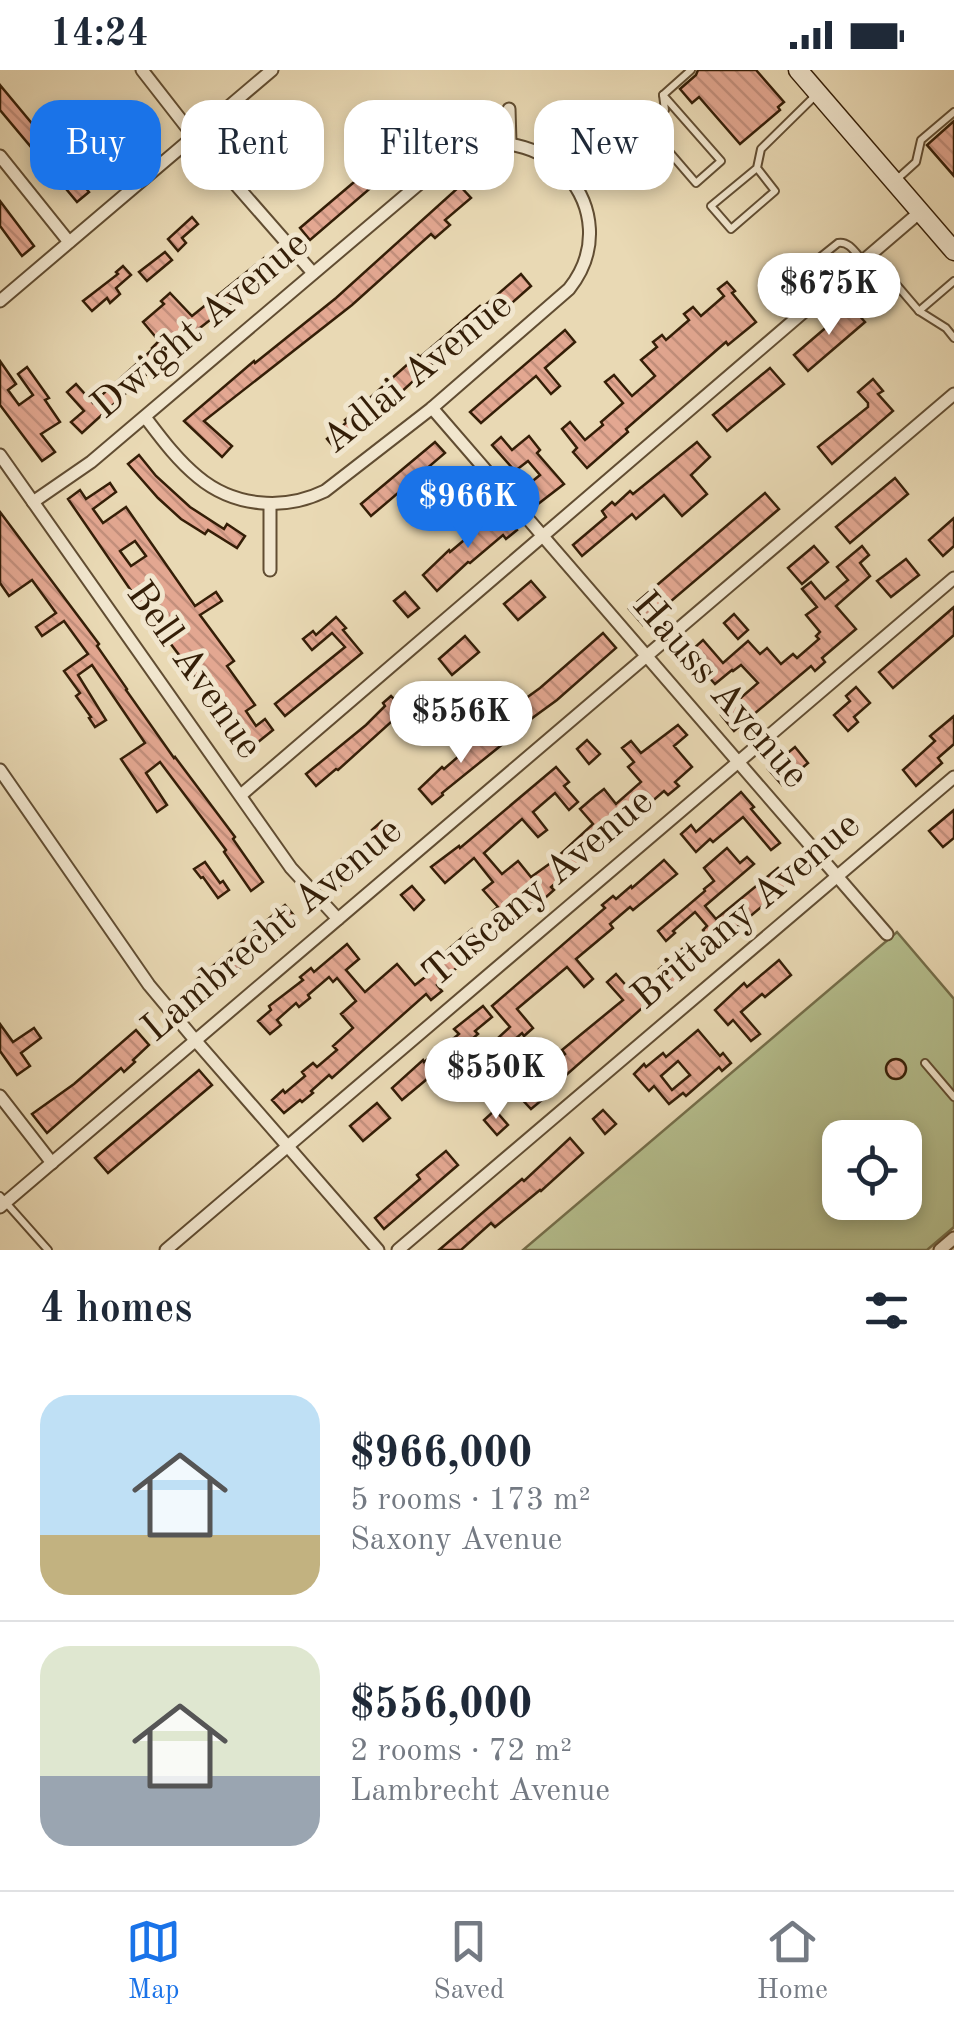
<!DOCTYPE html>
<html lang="en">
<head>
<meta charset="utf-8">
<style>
  body { margin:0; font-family:"Old Standard TT",serif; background:#f6f6f7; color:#1f2937; height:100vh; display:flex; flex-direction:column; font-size:38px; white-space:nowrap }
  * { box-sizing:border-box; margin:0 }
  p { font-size:32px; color:#747a83 }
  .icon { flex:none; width:55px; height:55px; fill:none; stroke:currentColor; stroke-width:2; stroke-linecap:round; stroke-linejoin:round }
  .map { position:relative; height:1180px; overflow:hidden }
  .panel { display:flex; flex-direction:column; background:#fff; flex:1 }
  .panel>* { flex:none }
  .banner { position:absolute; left:30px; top:30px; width:895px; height:90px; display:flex; gap:20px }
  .tools { position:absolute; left:822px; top:1050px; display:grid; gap:20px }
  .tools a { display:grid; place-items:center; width:100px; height:100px; border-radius:20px; background:#fff; box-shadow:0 5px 15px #0003; font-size:50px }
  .price { position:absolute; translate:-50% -85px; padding:0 22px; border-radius:35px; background:#fff; color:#222; font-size:32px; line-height:65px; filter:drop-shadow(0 2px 5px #0008) }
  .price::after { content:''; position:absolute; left:50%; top:60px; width:30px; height:22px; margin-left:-15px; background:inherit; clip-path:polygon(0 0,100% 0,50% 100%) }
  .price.current { background:#1a73e8; color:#fff }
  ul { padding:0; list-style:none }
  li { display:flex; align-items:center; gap:30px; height:250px; padding:0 40px }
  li+li { border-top:2px solid #e0e1e3 }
  li span { display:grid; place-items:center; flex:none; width:280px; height:200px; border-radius:30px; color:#555 }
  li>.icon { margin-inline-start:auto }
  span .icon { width:120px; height:120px; fill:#fffc; stroke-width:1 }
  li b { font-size:42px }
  h2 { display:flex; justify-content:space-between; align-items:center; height:120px; padding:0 40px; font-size:42px }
  .tag { padding:0 35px; border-radius:30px; background:#fff; box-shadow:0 5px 15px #0003; font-size:35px; line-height:90px }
  .tag.current { background:#1a73e8; color:#fff }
  .status { display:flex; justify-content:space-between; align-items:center; height:70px; padding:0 50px; background:#fff; direction:ltr }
  .status svg { height:28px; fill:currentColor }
  .dock { display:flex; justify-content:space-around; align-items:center; height:140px; border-top:2px solid #e0e1e3; background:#fff; font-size:28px; color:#747a83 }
  .dock a { display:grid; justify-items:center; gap:5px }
  .dock .current { color:#1a73e8 }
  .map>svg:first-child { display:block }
</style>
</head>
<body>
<div class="status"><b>14:24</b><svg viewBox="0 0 49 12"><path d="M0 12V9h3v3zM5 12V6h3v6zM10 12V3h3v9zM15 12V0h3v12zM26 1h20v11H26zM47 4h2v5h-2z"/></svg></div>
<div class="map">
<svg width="954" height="1180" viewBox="0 0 954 1180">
  <defs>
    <pattern id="building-back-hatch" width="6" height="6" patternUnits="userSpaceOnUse" patternTransform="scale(2.5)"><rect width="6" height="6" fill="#e3a791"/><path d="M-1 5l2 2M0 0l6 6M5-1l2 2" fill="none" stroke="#c38f7c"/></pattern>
  </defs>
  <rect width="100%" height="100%" fill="#e9d9b4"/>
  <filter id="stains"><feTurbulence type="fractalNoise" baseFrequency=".002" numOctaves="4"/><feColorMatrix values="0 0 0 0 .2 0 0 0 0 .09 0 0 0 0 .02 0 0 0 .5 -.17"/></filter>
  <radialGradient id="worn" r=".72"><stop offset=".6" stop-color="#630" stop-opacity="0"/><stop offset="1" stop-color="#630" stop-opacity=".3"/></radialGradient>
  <path fill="#b5bf8e" stroke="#746e4a" stroke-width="2.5" fill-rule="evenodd" d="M897 862 954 929V1157L927 1180H523ZM840 1068H905V1132H840Z"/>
  <g fill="url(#building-back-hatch)" stroke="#341e07" stroke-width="2.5" fill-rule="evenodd">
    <path d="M698 0H756L784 32 778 37 780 40 740 74 699 27 692 33 680 19 696 5Z"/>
    <path d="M0 15 89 122 77 132 0 40Z"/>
    <path d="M954 51V106L927 75Z"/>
    <path d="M413 62 423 73 310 170 300 158Z"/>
    <path d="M460 116 471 128 445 150 450 155 435 168 431 164 352 235 204 351 232 376 222 387 184 351 254 291 255 293 336 228Z"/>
    <path d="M0 131 34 176 22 186 0 156Z"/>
    <path d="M192 147 198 154 182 168 186 173 178 181 168 169Z"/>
    <path d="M165 182 172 190 147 211 139 202Z"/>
    <path d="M269 184 279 196 182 272 82 363 71 352 84 341 67 322 76 314 93 333 153 279 152 278 159 271 143 252 164 234 161 231 170 223 192 246Z"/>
    <path d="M123 196 131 205 116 218 120 224 110 233 107 228 92 241 83 231 118 204 116 202Z"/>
    <path d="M521 204 531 216 497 246 495 243 436 294 434 292 337 381 327 369 347 352 345 350 418 285 420 287 480 236 482 238Z"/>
    <path d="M727 212 735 221 732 223 756 252 728 275 726 272 626 359 628 362 587 398 573 382 577 378 562 359 570 352 585 370 603 355 601 352 623 333 605 312 614 305 632 326 655 306 641 290 657 277 653 272 662 265 666 270 689 250 684 244 693 237 701 246 724 226 718 219Z"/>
    <path d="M851 236 865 252 808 301 794 285Z"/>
    <path d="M565 260 575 272 545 298 560 316 551 324 536 306 481 353 470 342Z"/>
    <path d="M0 291 16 314 8 320 19 335 33 325 18 304 27 297 49 328 45 330 60 352 41 364 55 382 42 391 0 335Z"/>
    <path d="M770 298 784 314 727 361 713 345Z"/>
    <path d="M873 309 883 321 878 324 893 341 832 394 818 377 868 337V333L858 322Z"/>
    <path d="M529 366 540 380 537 383 564 414 538 434 524 418 540 405 528 391 515 401 492 375 501 367 512 380Z"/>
    <path d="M435 372 445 383 371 446 361 434Z"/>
    <path d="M697 372 710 387 691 405 707 424 682 446 664 425 636 449 632 444 582 486 573 475 606 447 602 441 612 432 615 435 630 421 633 424Z"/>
    <path d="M139 385 156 406 190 437 224 459 227 454 245 466 237 478 208 460 205 464 181 449 158 428 128 394Z"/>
    <path d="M895 408 908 424 850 473 836 457Z"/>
    <path d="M110 413 116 422 93 439 103 453 126 437 195 536 216 522 222 531 200 545 234 591 227 596 255 635 246 641 256 656 265 649 273 660 246 682 200 613 155 553 154 554 68 429 80 420 86 429ZM135 471 146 486 131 496 120 481Z"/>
    <path d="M765 423 779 439 643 555 629 539Z"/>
    <path d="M0 442 99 574 97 576 127 619 126 620 174 688 175 687 235 767 233 769 263 812 251 821 224 782 226 780 160 692 146 703 167 735 157 742 121 689 145 673 92 595 78 605 106 650 95 657 89 648 91 647 76 626 80 623 64 601 88 584 64 551 42 566 36 557 56 543 32 510 9 526 0 513Z"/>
    <path d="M503 444 517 460 506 469 503 465 470 493 468 492 437 521 423 505 449 480 450 482 482 455 486 459Z"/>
    <path d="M954 448V476L943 486 929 470Z"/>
    <path d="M814 476 828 492 802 514 788 498Z"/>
    <path d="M862 476 869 485 860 493 870 506 836 536 856 559 822 588 825 592 815 601 811 596 734 661 721 645 758 613 741 595 733 601 732 600 715 614 707 605 712 601 693 579 703 570 723 593 748 571 760 584 767 578 781 594 793 584 797 588 819 569 816 566 820 562 806 545 817 537 802 519 811 512 825 529 848 510 837 497Z"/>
    <path d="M906 489 919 505 891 527 877 511Z"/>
    <path d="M531 511 545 527 518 550 504 534Z"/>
    <path d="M405 522 419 538 408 547 394 531Z"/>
    <path d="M954 537V565L893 618 879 602Z"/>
    <path d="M734 544 748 560 738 569 724 553Z"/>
    <path d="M336 547 346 558 343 560 362 583 285 646 275 634 345 577 332 563 312 580 303 569 313 561 316 565Z"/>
    <path d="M603 563 616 578 557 630 524 654 511 639 540 618Z"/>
    <path d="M465 566 479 582 452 605 439 589Z"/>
    <path d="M856 617 870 633 854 647 858 652 848 661 834 645 850 631 846 626Z"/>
    <path d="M401 623 411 634 338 700 336 699 316 716 306 704 366 655 385 636 383 633 391 626 394 629Z"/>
    <path d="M954 646V674L938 688 942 693 916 716 903 700 935 671 930 666Z"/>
    <path d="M678 655 687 665 674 676 692 697 675 712 679 716 668 725 664 721 649 734 648 732 551 817 554 820 545 828 542 825 505 856 493 841 498 837 483 820 493 812 474 788 445 813 431 797 459 776 460 778 556 697 569 712 564 716 578 732 569 740 555 723 533 742 547 760 538 767 522 749 484 783 502 804 518 791 531 807 552 792 593 754 580 739 595 726 604 719 616 734 641 712 628 697 634 692 622 678 631 671 641 683Z"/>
    <path d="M491 658 504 673 442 723 443 725 432 734 419 719 442 697 444 699Z"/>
    <path d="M587 670 600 684 589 694 577 679Z"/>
    <path d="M795 677 808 693 782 715 768 699Z"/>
    <path d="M741 722 754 737 751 739 780 773 771 780 743 747 713 772 710 769 696 782 681 764 691 755 696 762Z"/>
    <path d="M954 740V768L943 777 929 761Z"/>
    <path d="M382 751 395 765 384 775 372 760Z"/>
    <path d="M727 778 740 793 747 787 754 794 705 836 716 849 778 798 791 812 710 880 714 884 703 894 699 890 673 915 659 899 683 878 686 882 707 865 703 860 707 856 695 842 673 861 675 863 666 871 658 861 705 821 704 819 714 811 704 798Z"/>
    <path d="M352 781 365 796 338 818 325 803Z"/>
    <path d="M664 790 677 804 633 840 630 837 610 854 613 858 576 889 593 909 584 917 567 897 517 939 533 958 524 966 522 963 507 976 499 967 510 957 492 936 605 838 602 835 613 826 616 829 631 816 632 818Z"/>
    <path d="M205 792 220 813 223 811 229 820 218 828 203 807 201 808 194 799Z"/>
    <path d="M412 816 424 830 414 840 401 825Z"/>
    <path d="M285 835 297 849 207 927 194 912Z"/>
    <path d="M472 859 484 874 437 915 442 921 431 930 426 924 332 1008 329 1005 311 1021 313 1023 302 1032 300 1030 284 1043 272 1030 283 1020 285 1023 305 1006 302 1002 313 993 317 997 337 980 333 976 353 958 341 944 356 931 337 908 333 912 329 907 308 925 310 928 299 937 296 933 277 950 281 955 270 964 258 951 271 940 269 936 303 910 300 907 311 898 314 902 347 874 359 889 346 900 365 922 397 894 415 915 434 900 430 895Z"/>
    <path d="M779 890 791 905 765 927 762 924 741 942 760 964 751 971 733 950 728 955 715 940 744 913 747 917Z"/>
    <path d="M616 904 631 921 636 917 649 932 540 1028 542 1030 531 1039 518 1025 539 1007 532 999 542 989 549 997 565 984 562 980 623 930 607 912Z"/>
    <path d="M483 936 492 947 475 961 478 964 465 975 469 980 442 1002 439 999 402 1030 392 1018 423 990 424 992 459 964 454 959Z"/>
    <path d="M0 954 13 972 34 958 41 968 21 983 30 996 17 1005 0 981Z"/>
    <path d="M136 960 149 975 133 990 135 992 124 1002 121 998 47 1063 32 1044 74 1014Z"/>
    <path d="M698 960 720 986 723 983 731 993 722 1001 719 997 686 1026 683 1023 669 1034 654 1016 649 1021 634 1004 644 994 646 997 663 983 666 987ZM678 991 690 1005 672 1020 661 1006Z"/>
    <circle cx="896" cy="999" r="10"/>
    <path d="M199 1000 212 1015 108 1103 95 1088Z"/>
    <path d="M377 1033 390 1048 363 1071 350 1056Z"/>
    <path d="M495 1040 508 1055 497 1065 484 1050Z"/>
    <path d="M603 1040 616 1054 605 1064 593 1049Z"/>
    <path d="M570 1068 583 1083 541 1121 540 1120 495 1157 491 1153 461 1180H439L522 1109 524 1111Z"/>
    <path d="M446 1081 458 1095 384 1159 375 1148 420 1109 417 1105Z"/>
  </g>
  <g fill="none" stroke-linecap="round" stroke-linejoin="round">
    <g stroke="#614d32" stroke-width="10">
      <g id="service">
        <path d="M663 25 721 91 696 113 646 55 665 40Z"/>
        <path d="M663 25 691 0"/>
        <path d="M757 98 775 121 731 159 711 136 757 98 761 79 817 24"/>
        <path d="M895 111 916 92 921 70 954 42"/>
        <path d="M871 185 919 241 946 258 954 268"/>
        <path d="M919 241 954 211"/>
        <path d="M799 245 786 223 788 213 838 173C849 171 855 182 862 190"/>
        <path d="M925 993 954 1027"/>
        <path d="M0 1126 48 1180"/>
      </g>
    </g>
    <g stroke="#614d32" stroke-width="15">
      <g id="minor">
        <path d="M142 0 195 68 313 203"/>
        <path d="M509 39 510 73"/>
        <path d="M0 86 69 172"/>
        <path d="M0 231 272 0"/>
        <path d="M432 338 887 864"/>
        <path d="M0 385 291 798 338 849"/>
        <path d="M33 432 91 392 453 85C541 39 631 141 569 219L432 338 325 421C284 441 234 437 198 407 177 390 161 368 145 347"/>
        <path d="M270 434V500"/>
        <path d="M0 700 149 915 195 970 378 1180"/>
        <path d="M241 725 920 142"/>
        <path d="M0 1026 52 1093"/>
        <path d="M0 1137 954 324"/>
        <path d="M166 1180 954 508"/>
        <path d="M398 1180 954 707"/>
        <path d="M940 1180 954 1168"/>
      </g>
    </g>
    <g stroke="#341e07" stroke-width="21">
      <path id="secondary" d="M798 0 954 181"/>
    </g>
    <use href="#service" stroke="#f1e6ce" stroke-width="6"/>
    <use href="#minor" stroke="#f1e6ce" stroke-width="11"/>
    <use href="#secondary" stroke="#f1e6ce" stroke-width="18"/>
  </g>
  <g text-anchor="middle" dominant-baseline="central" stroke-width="10" stroke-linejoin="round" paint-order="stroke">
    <g font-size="40" fill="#341e07" stroke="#f1e6ce">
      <text transform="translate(201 256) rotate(-40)">Dwight Avenue</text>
      <text transform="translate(418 304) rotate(-39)">Adlai Avenue</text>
      <text transform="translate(193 601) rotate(55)">Bell Avenue</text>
      <text transform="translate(719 621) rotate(49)">Hauss Avenue</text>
      <text transform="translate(539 819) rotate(-40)">Tuscany Avenue</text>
      <text transform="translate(747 842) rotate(-40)">Brittany Avenue</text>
      <text transform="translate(273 861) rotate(-40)">Lambrecht Avenue</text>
    </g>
  </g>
  <rect width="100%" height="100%" filter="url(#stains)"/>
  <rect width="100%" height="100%" fill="url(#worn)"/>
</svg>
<div class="tools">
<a><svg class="icon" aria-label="locate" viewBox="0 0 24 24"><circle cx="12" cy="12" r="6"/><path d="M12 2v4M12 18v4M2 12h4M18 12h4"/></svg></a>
</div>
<b class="price" style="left:829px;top:268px">$675K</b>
<b class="price current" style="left:468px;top:481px">$966K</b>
<b class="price" style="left:461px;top:696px">$556K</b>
<b class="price" style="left:496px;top:1052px">$550K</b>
<div class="banner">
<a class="tag current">Buy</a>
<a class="tag">Rent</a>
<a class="tag">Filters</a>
<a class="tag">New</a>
</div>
</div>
<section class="panel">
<h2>4 homes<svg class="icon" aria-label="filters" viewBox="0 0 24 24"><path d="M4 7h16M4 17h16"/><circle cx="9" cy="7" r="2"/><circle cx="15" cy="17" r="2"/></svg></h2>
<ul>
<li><span style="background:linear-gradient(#bfe0f5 70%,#c2b280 0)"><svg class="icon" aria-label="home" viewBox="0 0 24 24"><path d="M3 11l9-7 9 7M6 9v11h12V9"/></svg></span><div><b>$966,000</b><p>5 rooms · 173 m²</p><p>Saxony Avenue</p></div></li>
<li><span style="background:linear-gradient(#dfe7d0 65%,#9aa5b1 0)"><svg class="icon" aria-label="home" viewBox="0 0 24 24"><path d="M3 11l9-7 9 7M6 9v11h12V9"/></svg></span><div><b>$556,000</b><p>2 rooms · 72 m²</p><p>Lambrecht Avenue</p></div></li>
</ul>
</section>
<nav class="dock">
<a class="current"><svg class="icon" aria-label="map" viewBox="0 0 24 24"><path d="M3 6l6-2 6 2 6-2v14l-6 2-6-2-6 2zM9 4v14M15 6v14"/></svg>Map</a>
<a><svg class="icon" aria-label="saved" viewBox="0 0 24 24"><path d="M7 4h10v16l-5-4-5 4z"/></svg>Saved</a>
<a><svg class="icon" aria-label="home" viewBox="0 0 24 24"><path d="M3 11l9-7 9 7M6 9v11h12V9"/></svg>Home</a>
</nav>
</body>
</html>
